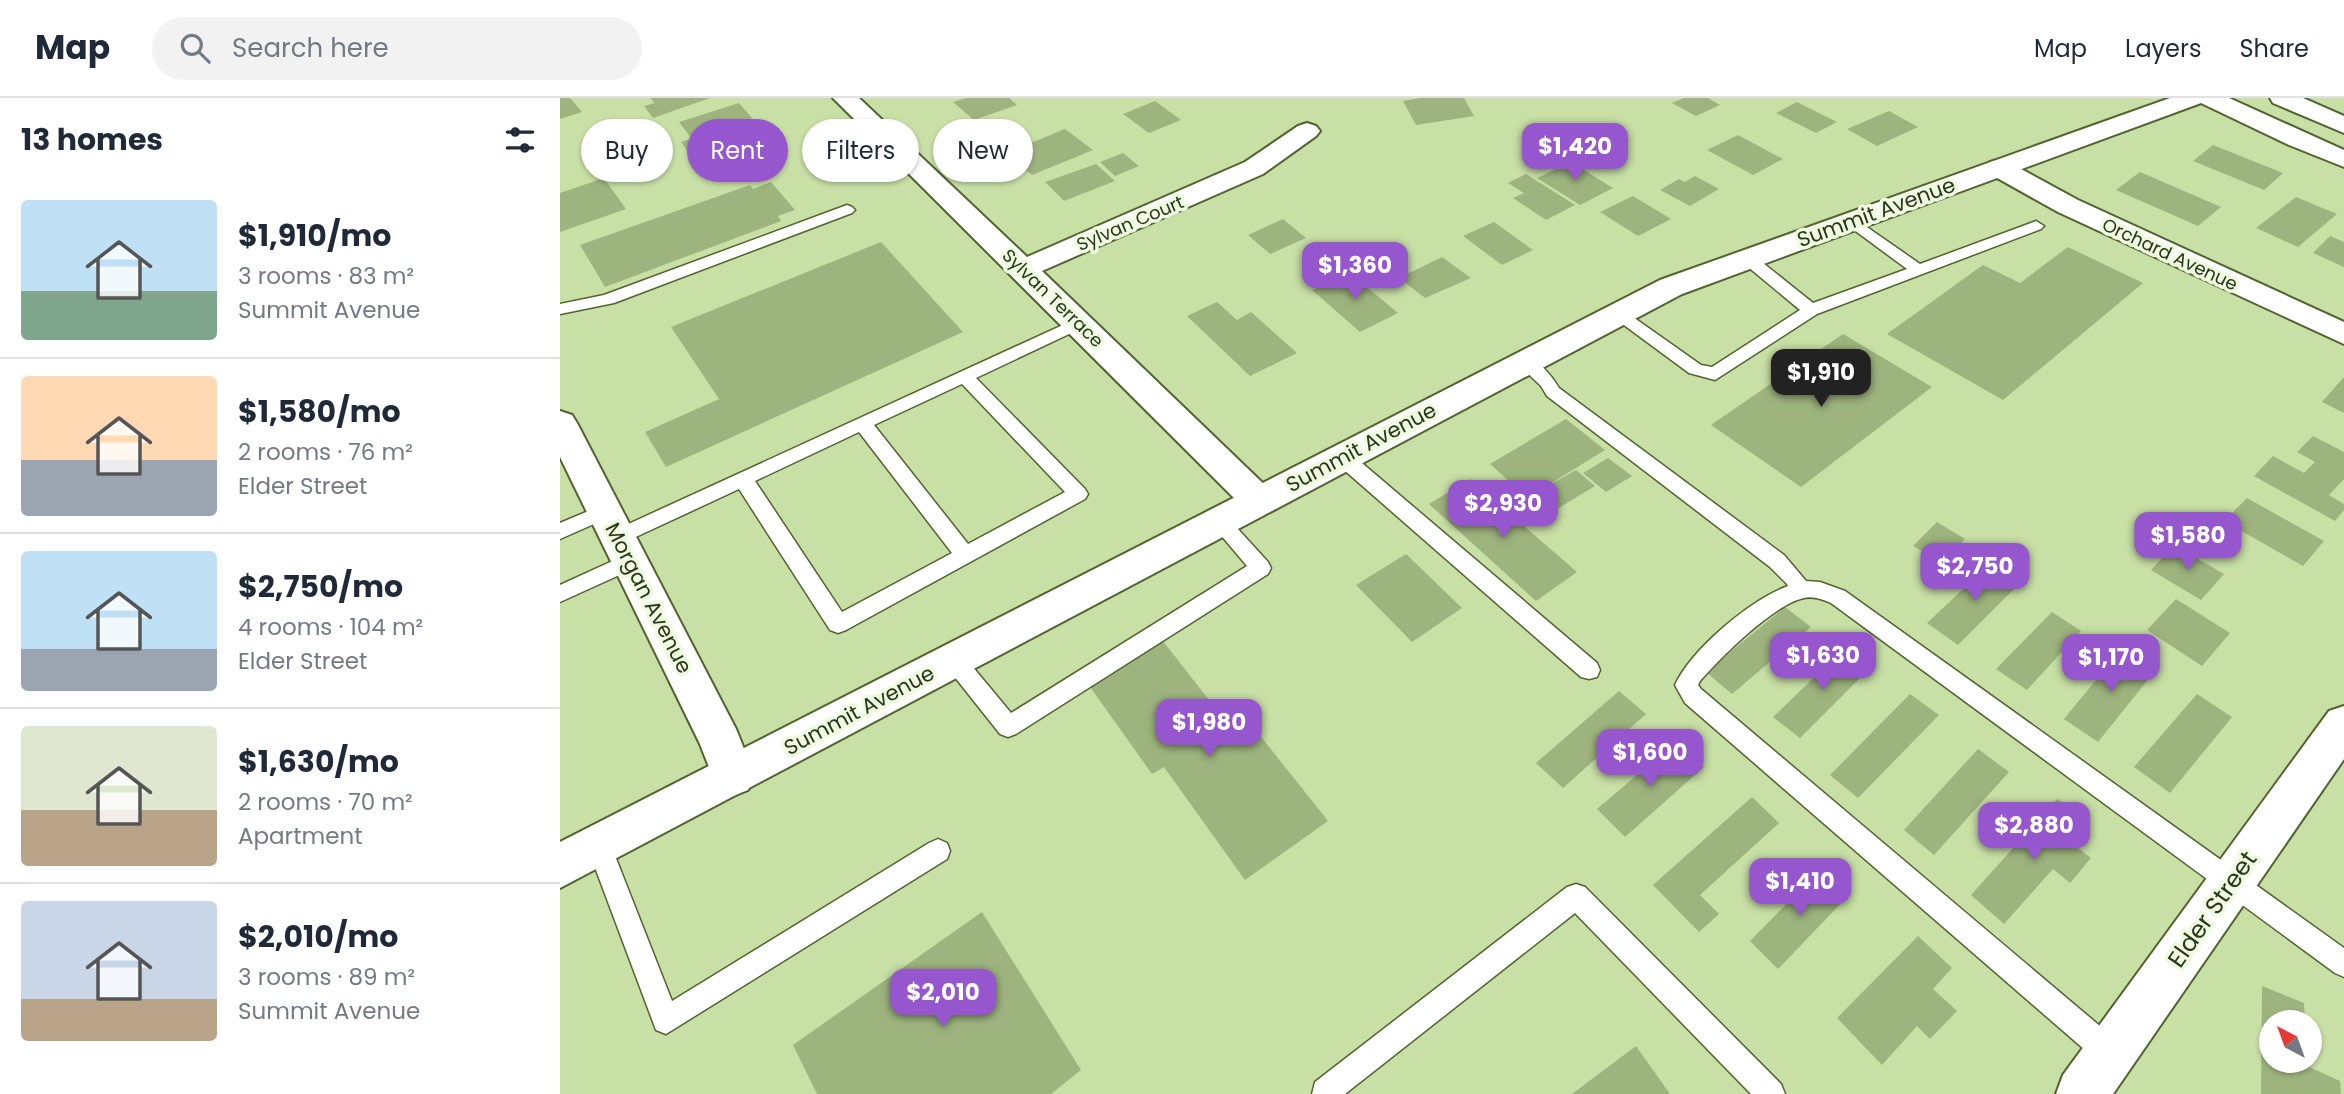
<!DOCTYPE html>
<html lang="en">
<head>
<meta charset="utf-8">
<style>
  body { margin:0; font-family:Poppins,sans-serif; background:#f2f2f3; color:#1f2937; height:100vh; display:flex; flex-direction:column; font-size:26px; white-space:nowrap }
  * { box-sizing:border-box; margin:0 }
  p { font-size:23px; color:#747a83 }
  .icon { flex:none; width:38px; height:38px; fill:none; stroke:currentColor; stroke-width:2; stroke-linecap:round; stroke-linejoin:round }
  .map { position:relative; flex:1; overflow:hidden }
  .side { display:flex; flex-direction:column; background:#fff; width:560px }
  .side>* { flex:none }
  .top-card { position:absolute; left:21px; top:21px; width:665px; height:63px; display:flex; gap:14px }
  .needle { width:46px; rotate:319deg }
  .buttons { position:absolute; left:1699px; top:912px; display:grid; gap:14px }
  .buttons a { display:grid; place-items:center; width:63px; height:63px; border-radius:50%; background:#fff; box-shadow:0 2px 5px #0004; font-size:35px }
  .price { position:absolute; translate:-50% -60px; padding:0 16px; border-radius:14px; background:#9657ce; color:#fff; font-size:23px; line-height:46px; filter:drop-shadow(0 2px 4px #0008) }
  .price::after { content:''; position:absolute; left:50%; top:42px; width:21px; height:16px; margin-left:-10px; background:inherit; clip-path:polygon(0 0,100% 0,50% 100%) }
  .price.selected { background:#222; color:#fff }
  ul { padding:0; list-style:none }
  li { display:flex; align-items:center; gap:21px; height:175px; padding:0 21px }
  li+li { border-top:2px solid #e0e1e3 }
  li span { display:grid; place-items:center; flex:none; width:196px; height:140px; border-radius:7px; color:#555 }
  li>.icon { margin-inline-start:auto }
  span .icon { width:84px; height:84px; fill:#fffc; stroke-width:1 }
  li b { font-size:30px }
  h2 { display:flex; justify-content:space-between; align-items:center; height:84px; padding:0 21px; font-size:30px }
  .chip { padding:0 24px; border-radius:32px; background:#fff; box-shadow:0 2px 5px #0004; font-size:24px; line-height:63px }
  .chip.selected { background:#9657ce; color:#fff }
  header { display:flex; align-items:center; gap:42px; box-sizing:border-box; height:98px; padding:0 35px; background:#fff; border-bottom:2px solid #e0e1e3 }
  header strong { font-size:33px }
  nav { display:flex; gap:38px; margin-inline-start:auto; font-size:24px }
  .search { width:490px; height:63px; background:#f2f2f3; display:flex; align-items:center; gap:18px; box-sizing:border-box; padding:0 24px; border-radius:38px; color:#747a83; font-size:26px }
  main { display:flex; flex:1; min-height:0 }
  .map>svg:first-child { display:block }
</style>
</head>
<body>
<header>
<strong>Map</strong>
<div class="search"><svg class="icon" aria-label="search" viewBox="0 0 24 24"><circle cx="10" cy="10" r="6"/><path d="M15 15l6 6"/></svg>Search here</div>
<nav><a>Map</a><a>Layers</a><a>Share</a></nav>
</header>
<main>
<section class="side">
<h2>13 homes<svg class="icon" aria-label="filters" viewBox="0 0 24 24"><path d="M4 7h16M4 17h16"/><circle cx="9" cy="7" r="2"/><circle cx="15" cy="17" r="2"/></svg></h2>
<ul>
<li><span style="background:linear-gradient(#bfe0f5 65%,#7fa58c 0)"><svg class="icon" aria-label="home" viewBox="0 0 24 24"><path d="M3 11l9-7 9 7M6 9v11h12V9"/></svg></span><div><b>$1,910/mo</b><p>3 rooms · 83 m²</p><p>Summit Avenue</p></div></li>
<li><span style="background:linear-gradient(#ffd9b3 60%,#9aa5b1 0)"><svg class="icon" aria-label="home" viewBox="0 0 24 24"><path d="M3 11l9-7 9 7M6 9v11h12V9"/></svg></span><div><b>$1,580/mo</b><p>2 rooms · 76 m²</p><p>Elder Street</p></div></li>
<li><span style="background:linear-gradient(#bfe0f5 70%,#9aa5b1 0)"><svg class="icon" aria-label="home" viewBox="0 0 24 24"><path d="M3 11l9-7 9 7M6 9v11h12V9"/></svg></span><div><b>$2,750/mo</b><p>4 rooms · 104 m²</p><p>Elder Street</p></div></li>
<li><span style="background:linear-gradient(#dfe7d0 60%,#b9a48a 0)"><svg class="icon" aria-label="home" viewBox="0 0 24 24"><path d="M3 11l9-7 9 7M6 9v11h12V9"/></svg></span><div><b>$1,630/mo</b><p>2 rooms · 70 m²</p><p>Apartment</p></div></li>
<li><span style="background:linear-gradient(#c9d6e8 70%,#b9a48a 0)"><svg class="icon" aria-label="home" viewBox="0 0 24 24"><path d="M3 11l9-7 9 7M6 9v11h12V9"/></svg></span><div><b>$2,010/mo</b><p>3 rooms · 89 m²</p><p>Summit Avenue</p></div></li>
</ul>
</section>
<div class="map">
<svg width="1784" height="996" viewBox="0 0 1784 996">
  <rect width="100%" height="100%" fill="#c8dfa6"/>
  <g fill="#9eb47e">
    <path d="M0 0H10L22 14 0 21Z"/>
    <path d="M90 0H150L93 20 84 8 95 5Z"/>
    <path d="M406 0H449L457 7 414 22 393 4Z"/>
    <path d="M860 0H904L914 18 856 27 843 3Z"/>
    <path d="M1124 0H1148L1160 7 1136 18 1112 5Z"/>
    <path d="M595 3 621 22 589 35 563 16Z"/>
    <path d="M1237 4 1277 24 1256 35 1216 15Z"/>
    <path d="M179 5 192 20 131 40 119 24Z"/>
    <path d="M1329 13 1358 29 1317 48 1287 31Z"/>
    <path d="M505 31 533 52 472 77 446 55Z"/>
    <path d="M155 33 163 44 129 55 121 44Z"/>
    <path d="M204 35 219 51 159 73 145 56Z"/>
    <path d="M1178 37 1223 61 1193 77 1147 52Z"/>
    <path d="M1653 47 1723 75 1704 92 1633 63Z"/>
    <path d="M563 55 579 68 555 78 540 64Z"/>
    <path d="M1011 64 1053 90 1020 107 977 80Z"/>
    <path d="M536 66 555 83 504 103 485 84Z"/>
    <path d="M1580 74 1661 109 1638 128 1556 92Z"/>
    <path d="M966 76 1015 107 986 122 953 100 964 95 948 85Z"/>
    <path d="M1135 78 1159 91 1130 108 1100 92 1119 81 1125 84Z"/>
    <path d="M44 80 66 111 0 134V95Z"/>
    <path d="M211 84 235 112 218 118 221 123 45 189 20 147 190 87 193 91Z"/>
    <path d="M1073 98 1111 121 1078 138 1040 114Z"/>
    <path d="M1736 99 1777 116 1738 149 1696 130Z"/>
    <path d="M723 121 746 140 710 156 688 137Z"/>
    <path d="M934 124 973 152 942 167 903 138Z"/>
    <path d="M1770 138 1784 144V169L1753 155Z"/>
    <path d="M321 144 403 234 106 369 85 334 159 301 111 229Z"/>
    <path d="M1508 149 1583 185 1443 302 1327 236 1423 167 1460 185Z"/>
    <path d="M882 159 911 180 865 200 839 180Z"/>
    <path d="M790 175 838 215 800 234 752 192Z"/>
    <path d="M657 204 677 222 691 214 737 255 690 278 627 218Z"/>
    <path d="M1283 236 1372 289 1241 389 1151 327Z"/>
    <path d="M1784 279V315L1762 304Z"/>
    <path d="M1006 321 1045 352 982 391 1016 372 1035 388 997 411 978 393 968 400 930 366Z"/>
    <path d="M1753 338 1784 354V381L1769 397 1784 406V412L1775 423 1694 378 1713 358 1744 375 1755 364 1737 354Z"/>
    <path d="M1048 360 1072 378 1046 394 1023 375Z"/>
    <path d="M910 381 1017 474 976 503 869 406Z"/>
    <path d="M1687 400 1764 443 1743 468 1664 423Z"/>
    <path d="M1377 424 1405 441 1382 465 1353 448Z"/>
    <path d="M1614 447 1664 476 1641 502 1591 472Z"/>
    <path d="M846 456 902 510 852 544 796 487Z"/>
    <path d="M1433 463 1463 482 1398 547 1367 525Z"/>
    <path d="M1616 501 1670 535 1642 568 1587 532Z"/>
    <path d="M1225 509 1251 529 1172 596 1146 574Z"/>
    <path d="M1492 514 1521 533 1467 592 1436 571Z"/>
    <path d="M602 542 668 626 683 616 768 723 685 782 604 669 592 676 528 586Z"/>
    <path d="M1287 548 1313 567 1240 640 1213 619Z"/>
    <path d="M1564 548 1598 569 1538 644 1504 621Z"/>
    <path d="M1059 593 1086 616 1003 690 976 665Z"/>
    <path d="M1350 596 1379 617 1298 700 1270 677Z"/>
    <path d="M1637 596 1672 619 1610 695 1574 669Z"/>
    <path d="M1116 644 1144 669 1065 739 1037 711Z"/>
    <path d="M1418 651 1449 674 1374 757 1344 732Z"/>
    <path d="M1192 699 1219 725 1140 797 1159 816 1139 834 1093 787Z"/>
    <path d="M1497 701 1527 724 1510 744 1531 760 1510 785 1493 771 1444 826 1411 797Z"/>
    <path d="M1262 770 1291 795 1218 871 1190 843Z"/>
    <path d="M422 814 521 972 491 996H257L233 947Z"/>
    <path d="M1358 838 1392 870 1373 891 1397 913 1370 941 1357 928 1322 967 1277 920Z"/>
    <path d="M1702 888 1744 905 1745 924H1712V962H1745V967L1780 983 1781 996H1701Z"/>
    <path d="M1076 948 1110 996H1012Z"/>
  </g>
  <g fill="none" stroke-linecap="round" stroke-linejoin="round">
    <g stroke="#516430" stroke-width="3">
      <g id="lane">
        <path d="M287 107 292 109 295 112 292 115 54 205 0 216V206L44 197Z"/>
        <path d="M1291 118 1360 166 1471 125 1476 123 1484 128 1481 131 1257 216 1155 282 1129 275 1049 216 1051 212H1063L1141 267 1152 269 1240 212 1181 163 1179 160 1181 157H1193L1253 205 1347 171 1286 126 1283 123Z"/>
        <path d="M518 220 526 225 524 229 416 280 525 391 528 396 525 401 286 532 278 535 270 532 179 391 65 444 58 447 51 444 48 439 51 434ZM402 286 505 394 408 446 314 327ZM299 334 392 455 282 514 195 383Z"/>
        <path d="M965 258C979 262 992 278 999 290L1224 457 1246 483 1260 484 1285 493 1784 850V879L1775 875 1271 505C1262 501 1253 498 1244 500 1214 506 1160 560 1140 583L1138 587 1141 591 1560 945 1564 955 1560 965 1550 969 1540 965 1125 605 1115 587C1132 551 1190 502 1228 488L1227 486 1210 469 987 298 981 288 956 264Z"/>
        <path d="M782 352 789 354 1037 565 1040 572 1037 579 1029 581 1021 579 775 364 773 359 775 354Z"/>
        <path d="M45 406 52 408 55 413 52 418 0 441V425Z"/>
        <path d="M659 416 666 418 708 464 711 470 708 476 456 636 448 639 440 636 386 568 383 562 386 556 394 553 402 556 451 615 687 468 649 423 652 418Z"/>
        <path d="M70 455 77 457 80 463 77 469 0 504V487Z"/>
        <path d="M39 736 48 740 112 903 369 745 378 741 387 745 390 753 387 761 106 936 96 932 27 748 30 740Z"/>
        <path d="M1016 786 1025 789 1221 986 1225 996H1191L1015 815 785 996H752L755 984 1007 789Z"/>
      </g>
    </g>
    <g stroke="#516430" stroke-width="4">
      <g id="street">
        <path d="M273 0H299L467 159 685 64 738 28 747 25 756 28 760 33 756 38 703 76 482 173 712 394 717 403 712 412 699 416 686 412Z"/>
        <path d="M1439 62 1448 64 1518 102 1784 224V246L1498 114 1430 76 1426 70 1430 64Z"/>
        <path d="M0 313 12 317 17 325 176 631 195 678 188 692 173 698 158 692 140 646 0 359Z"/>
        <path d="M1784 608V661L1553 996H1496L1503 977 1769 613Z"/>
      </g>
    </g>
    <g stroke="#516430" stroke-width="4">
      <g id="secondary">
        <path d="M1610 0H1669L1784 52V69L1729 47 1641 5 1122 196 0 790V744L1100 182Z"/>
        <path d="M1710 0H1743L1784 18V35L1713 5Z"/>
      </g>
    </g>
    <use href="#lane" fill="#fff" fill-rule="evenodd"/>
    <use href="#street" fill="#fff" fill-rule="evenodd"/>
    <use href="#secondary" fill="#fff" fill-rule="evenodd"/>
  </g>
  <g text-anchor="middle" dominant-baseline="central" stroke-width="7" stroke-linejoin="round" paint-order="stroke">
    <g font-size="18" fill="#2b341e" stroke="#effbdf">
      <text transform="translate(570 125) rotate(-23)">Sylvan Court</text>
      <text transform="translate(1610 156) rotate(25)">Orchard Avenue</text>
      <text transform="translate(493 200) rotate(44)">Sylvan Terrace</text>
    </g>
    <g font-size="21" fill="#2b341e" stroke="#effbdf">
      <text transform="translate(1316 114) rotate(-20)">Summit Avenue</text>
      <text transform="translate(801 349) rotate(-28)">Summit Avenue</text>
      <text transform="translate(89 500) rotate(63)">Morgan Avenue</text>
      <text transform="translate(299 612) rotate(-28)">Summit Avenue</text>
    </g>
    <g font-size="24" fill="#2b341e" stroke="#effbdf">
      <text transform="translate(1652 811) rotate(-55)">Elder Street</text>
    </g>
  </g>
</svg>
<div class="buttons">
<a><svg class="needle" viewBox="-14 -14 28 28"><path d="M0-13l5 13h-10z" fill="#e53935"/><path d="M0 13l5-13h-10z" fill="#747a83"/></svg></a>
</div>
<b class="price" style="left:1015px;top:85px">$1,420</b>
<b class="price" style="left:795px;top:204px">$1,360</b>
<b class="price selected" style="left:1261px;top:311px">$1,910</b>
<b class="price" style="left:943px;top:442px">$2,930</b>
<b class="price" style="left:1628px;top:474px">$1,580</b>
<b class="price" style="left:1415px;top:505px">$2,750</b>
<b class="price" style="left:1263px;top:594px">$1,630</b>
<b class="price" style="left:1551px;top:596px">$1,170</b>
<b class="price" style="left:649px;top:661px">$1,980</b>
<b class="price" style="left:1090px;top:691px">$1,600</b>
<b class="price" style="left:1474px;top:764px">$2,880</b>
<b class="price" style="left:1240px;top:820px">$1,410</b>
<b class="price" style="left:383px;top:931px">$2,010</b>
<div class="top-card">
<a class="chip">Buy</a>
<a class="chip selected">Rent</a>
<a class="chip">Filters</a>
<a class="chip">New</a>
</div>
</div>
</main>
</body>
</html>
